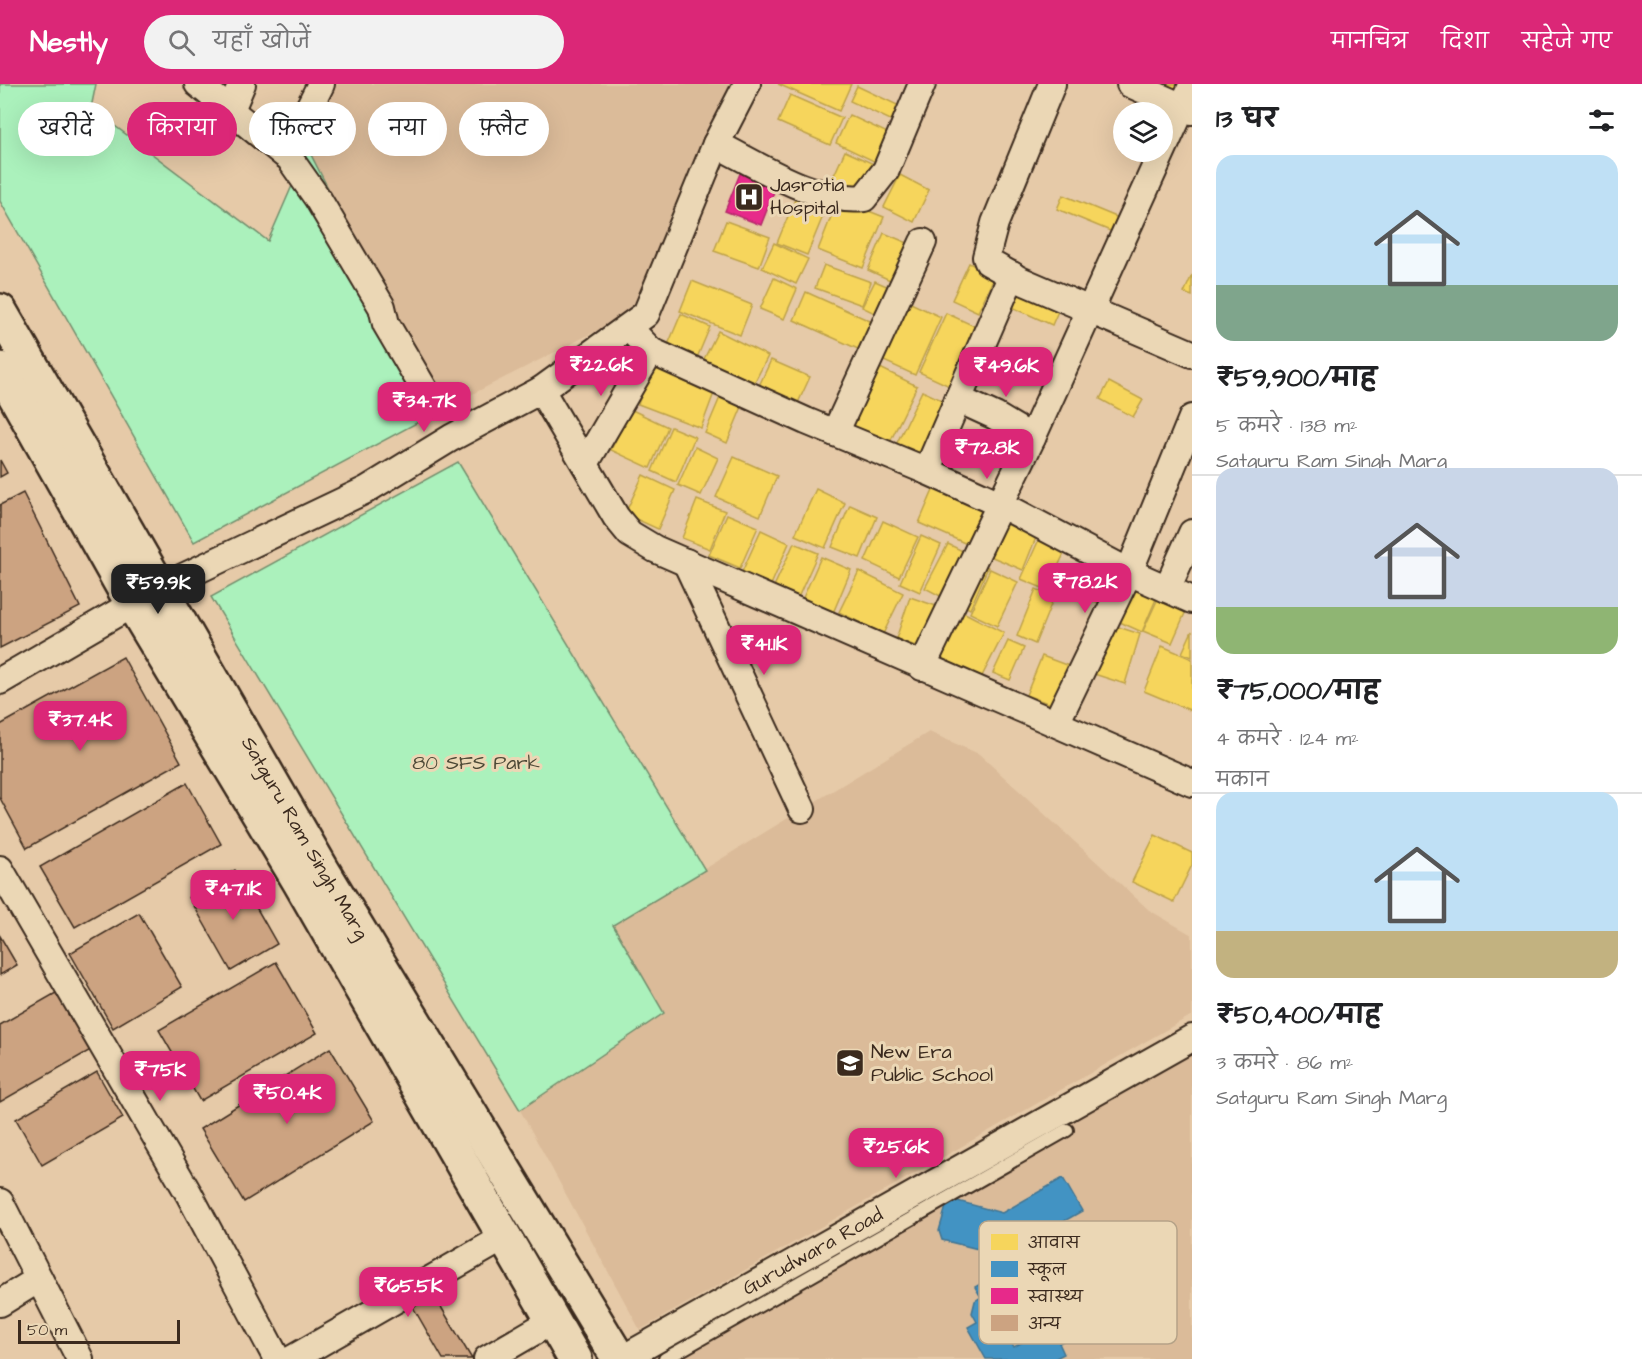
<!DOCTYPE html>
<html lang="hi">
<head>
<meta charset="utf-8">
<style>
  body { margin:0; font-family:"Architects Daughter","Playpen Sans Deva",sans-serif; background:#f2f2f2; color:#202124; height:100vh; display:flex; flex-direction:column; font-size:22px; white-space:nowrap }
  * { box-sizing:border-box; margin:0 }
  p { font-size:20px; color:#757577 }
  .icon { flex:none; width:33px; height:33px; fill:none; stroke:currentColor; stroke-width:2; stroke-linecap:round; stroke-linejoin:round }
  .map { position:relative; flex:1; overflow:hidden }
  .details { display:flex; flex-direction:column; background:#fff; width:450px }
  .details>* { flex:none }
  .banner { position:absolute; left:18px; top:18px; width:570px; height:54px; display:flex; gap:12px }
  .tools { position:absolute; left:1113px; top:18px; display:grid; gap:12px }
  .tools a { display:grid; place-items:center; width:60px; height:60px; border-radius:50%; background:#fff; box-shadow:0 6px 24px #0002; font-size:30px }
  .scale { position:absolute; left:18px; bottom:15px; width:162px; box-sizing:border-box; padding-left:6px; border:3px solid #3b2a1e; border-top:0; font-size:16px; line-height:21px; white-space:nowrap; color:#3b2a1e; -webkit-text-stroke:4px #ebd7b5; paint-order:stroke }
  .price { position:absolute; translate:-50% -51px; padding:0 14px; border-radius:12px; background:#db2777; color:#fff; font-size:20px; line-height:39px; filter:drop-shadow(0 2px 3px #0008) }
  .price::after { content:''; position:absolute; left:50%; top:36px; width:18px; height:14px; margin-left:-9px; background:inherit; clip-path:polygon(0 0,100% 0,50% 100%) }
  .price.on { background:#222; color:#fff }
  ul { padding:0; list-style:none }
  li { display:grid; align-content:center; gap:12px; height:318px; padding:0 24px }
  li+li { border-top:2px solid #e0e0e0 }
  li span { display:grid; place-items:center; height:186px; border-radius:18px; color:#555 }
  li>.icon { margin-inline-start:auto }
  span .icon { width:108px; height:108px; fill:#fffc; stroke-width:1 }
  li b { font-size:26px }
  h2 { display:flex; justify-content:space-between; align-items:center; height:72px; padding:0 24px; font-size:26px }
  .pill { padding:0 21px; border-radius:27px; background:#fff; box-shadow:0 6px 24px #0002; font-size:21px; line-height:54px }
  .pill.on { background:#db2777; color:#fff }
  header { display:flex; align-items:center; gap:36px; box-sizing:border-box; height:84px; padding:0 30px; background:#db2777; color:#fff }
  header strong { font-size:28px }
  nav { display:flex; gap:33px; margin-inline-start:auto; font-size:21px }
  .search { width:420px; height:54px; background:#f2f2f2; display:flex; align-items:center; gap:15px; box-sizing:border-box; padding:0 21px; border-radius:33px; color:#757577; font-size:22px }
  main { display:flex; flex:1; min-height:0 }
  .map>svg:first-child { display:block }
</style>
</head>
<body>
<header>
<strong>Nestly</strong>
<div class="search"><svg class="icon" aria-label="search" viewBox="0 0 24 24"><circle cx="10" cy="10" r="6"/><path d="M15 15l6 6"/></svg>यहाँ खोजें</div>
<nav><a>मानचित्र</a><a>दिशा</a><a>सहेजे गए</a></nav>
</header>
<main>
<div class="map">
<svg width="1192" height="1275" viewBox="0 0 1192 1275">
  <rect width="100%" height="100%" fill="#e6caa8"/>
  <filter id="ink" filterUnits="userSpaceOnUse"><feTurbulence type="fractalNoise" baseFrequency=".0167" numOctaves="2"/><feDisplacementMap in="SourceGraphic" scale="12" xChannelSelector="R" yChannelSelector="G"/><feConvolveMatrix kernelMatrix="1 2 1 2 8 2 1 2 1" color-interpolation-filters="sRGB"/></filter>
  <g filter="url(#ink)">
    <g fill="#dbbb99">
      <path d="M336 0H753L655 217 441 326 308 65Z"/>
      <path d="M929 648 979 670 1149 826 1192 851V931L640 1246 520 1026 664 929 613 841Z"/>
      <path d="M1192 966V1275H656L653 1269Z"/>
    </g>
    <g fill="#abf1bc" stroke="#738e6d" stroke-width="1.5">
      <path d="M0 0H96L91 24 268 157 308 65 441 326 194 458 0 117Z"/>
      <path d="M458 378 705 786 613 841 664 929 520 1026 211 513Z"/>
    </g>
    <g fill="#f6d55c" stroke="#bea249" stroke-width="1.5">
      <path d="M778 0H851L839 27Z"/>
      <path d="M1153 0H1188L1181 16Z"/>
      <path d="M857 2 906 25 899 40 850 17Z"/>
      <path d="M790 11 842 34 830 61 778 38Z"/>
      <path d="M849 31 892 51 878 79 836 59Z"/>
      <path d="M845 67 876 81 861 112 831 98Z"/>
      <path d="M900 91 929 106 914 138 884 123Z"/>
      <path d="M800 103 830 115 807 171 777 159Z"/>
      <path d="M1063 111 1126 137 1120 151 1057 125Z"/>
      <path d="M838 115 884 133 863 184 818 166Z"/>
      <path d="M726 137 770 153 759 183 714 167Z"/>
      <path d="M884 149 917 163 901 201 868 186Z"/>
      <path d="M774 159 808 175 796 200 762 184Z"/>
      <path d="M969 179 995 191 978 228 952 216Z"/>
      <path d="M824 181 871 198 862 221 815 204Z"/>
      <path d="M1192 191V212L1184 209Z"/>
      <path d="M774 194 797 205 784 235 760 225Z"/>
      <path d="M692 197 752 221 740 251 680 227Z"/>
      <path d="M875 197 898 207 885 234 862 223Z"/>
      <path d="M1019 207 1059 225 1052 241 1012 223Z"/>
      <path d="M806 208 881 242 869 270 794 236Z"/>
      <path d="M902 215 941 233 915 291 875 273Z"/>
      <path d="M946 229 983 246 956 305 919 288Z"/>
      <path d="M681 230 710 243 694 281 665 268Z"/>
      <path d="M718 247 768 272 751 305 702 279Z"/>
      <path d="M771 276 810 293 797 321 758 304Z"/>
      <path d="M655 277 717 301 701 344 638 320Z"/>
      <path d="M872 280 917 302 888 362 843 340Z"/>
      <path d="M1109 298 1143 316 1133 333 1100 315Z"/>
      <path d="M724 304 746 313 727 359 705 349Z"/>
      <path d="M922 307 953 321 926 378 895 363Z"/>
      <path d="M630 325 668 343 650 384 611 366Z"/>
      <path d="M671 343 695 353 676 398 652 387Z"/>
      <path d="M695 363 718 374 701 411 678 401Z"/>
      <path d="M734 373 777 392 760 432 716 413Z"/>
      <path d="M643 391 675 406 658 445 625 430Z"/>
      <path d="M937 397 994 421 976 464 919 439Z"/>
      <path d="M816 405 845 419 825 464 795 451Z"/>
      <path d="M697 416 725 427 710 465 682 454Z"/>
      <path d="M850 421 877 433 860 474 832 463Z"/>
      <path d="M727 430 758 443 740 484 709 471Z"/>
      <path d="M1007 433 1039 446 1023 486 990 472Z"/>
      <path d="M883 437 918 453 899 493 865 477Z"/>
      <path d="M761 446 789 459 771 501 742 488Z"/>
      <path d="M1042 449 1068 461 1047 506 1021 495Z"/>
      <path d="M921 452 941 461 920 508 900 499Z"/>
      <path d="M794 459 818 469 796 518 772 507Z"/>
      <path d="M948 460 971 471 948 516 925 504Z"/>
      <path d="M1094 466 1122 479 1103 521 1074 508Z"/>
      <path d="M821 473 851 486 833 529 802 516Z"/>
      <path d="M978 478 988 483 970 525 960 520Z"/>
      <path d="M990 485 1018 498 997 542 970 529Z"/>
      <path d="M859 487 903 509 883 550 839 528Z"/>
      <path d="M1128 495 1159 508 1142 548 1111 534Z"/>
      <path d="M1036 505 1054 513 1035 560 1017 552Z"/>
      <path d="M1161 508 1189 520 1172 559 1143 547Z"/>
      <path d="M910 513 942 524 927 566 896 555Z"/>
      <path d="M959 526 1004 549 980 596 935 574Z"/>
      <path d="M1109 540 1140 550 1125 600 1094 590Z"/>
      <path d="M1192 547V573L1182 569Z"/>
      <path d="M1008 557 1024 564 1010 596 993 589Z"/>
      <path d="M1162 562 1192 575V627L1144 607Z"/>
      <path d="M1042 572 1077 585 1061 624 1026 611Z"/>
      <path d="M1155 751 1192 769V781L1174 818 1132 798Z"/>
    </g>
    <path fill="#4393c3" stroke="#417492" stroke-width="1.5" fill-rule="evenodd" d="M1063 1094 1082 1127 1031 1156 1074 1230 1065 1236 1071 1246 1067 1255 1059 1259 1064 1270 1054 1275H986L968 1243 977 1238 972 1229 975 1217 981 1213 975 1203 1023 1176 1018 1166 1006 1172 942 1156 939 1147 947 1119 954 1116 1002 1129ZM1029 1208 1049 1243 1014 1263 994 1229Z"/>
    <path fill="#e7298a" stroke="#b3296a" stroke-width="1.5" d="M745 77 780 93 761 141 725 127Z"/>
    <g fill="#cca381" stroke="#3b2a1e" stroke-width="1.5">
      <path d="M0 376 7 389 0 393Z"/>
      <path d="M23 409 80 523 0 564V421Z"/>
      <path d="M123 573 181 678 27 764 0 714V641Z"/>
      <path d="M187 699 221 760 75 843 40 783Z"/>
      <path d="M235 786 277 860 231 887 189 813Z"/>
      <path d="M139 829 182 903 113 944 70 869Z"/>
      <path d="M0 852 17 881 0 891Z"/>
      <path d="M276 878 317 949 200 1017 159 946Z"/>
      <path d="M68 902 101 960 0 1018V941Z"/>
      <path d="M330 964 374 1037 244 1118 200 1045Z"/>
      <path d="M97 988 123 1034 42 1081 16 1035Z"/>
      <path d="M434 1211 472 1275H443L413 1223Z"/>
    </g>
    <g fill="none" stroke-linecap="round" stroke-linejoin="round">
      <g stroke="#3b2a1e" stroke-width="16">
        <path id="service" d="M665 1275 1067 1046"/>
      </g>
      <g stroke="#3b2a1e" stroke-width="30">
        <g id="minor">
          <path d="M198 0 285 71 321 0"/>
          <path d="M1052 0 995 139 986 173 988 178 1020 196 1192 270"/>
          <path d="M1130 0 1192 27"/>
          <path d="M231 26 242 0"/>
          <path d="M716 60C760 82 815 119 864 114L886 86 922 0"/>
          <path d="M292 78 318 115 382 223 386 240 430 315"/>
          <path d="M629 244 651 267 806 337 927 387 1000 420 1129 488 1192 516"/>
          <path d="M541 306 616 433 630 450 655 465 1192 699"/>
          <path d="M958 315 995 332 1032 354"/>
          <path d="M835 349 923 158"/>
          <path d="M585 380 651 267"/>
          <path d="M927 387 1012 191"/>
          <path d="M686 478 802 725"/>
          <path d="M1167 505 1192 449"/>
          <path d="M922 583 1032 354 1192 2"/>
          <path d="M0 597 160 504 366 406 451 354 541 306 646 230 716 60 747 0"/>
          <path d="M1056 639 1129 488 1192 334"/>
          <path d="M0 785 189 1110 277 1275"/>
          <path d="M0 1118 80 1275"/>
          <path d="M0 1219 39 1195"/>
          <path d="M292 1275 503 1154"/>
          <path d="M487 1275 552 1237"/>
          <path id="s1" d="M622 1275 1192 954"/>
        </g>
      </g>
      <g stroke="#3b2a1e" stroke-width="38">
        <g id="secondary">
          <path id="s2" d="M0 227 323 787 619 1275"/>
          <path d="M0 285 133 521 299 797 575 1275"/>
        </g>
      </g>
      <use href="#service" stroke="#ebd7b5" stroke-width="12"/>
      <use href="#minor" stroke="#ebd7b5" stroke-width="26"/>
      <use href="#secondary" stroke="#ebd7b5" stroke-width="33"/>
    </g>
  </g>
  <defs>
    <g id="hospital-square" transform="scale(1.5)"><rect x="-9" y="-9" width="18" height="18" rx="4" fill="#3b2a1e" stroke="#ebd7b5"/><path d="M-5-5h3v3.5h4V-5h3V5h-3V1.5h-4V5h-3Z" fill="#fff"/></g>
    <g id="school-square" transform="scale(1.5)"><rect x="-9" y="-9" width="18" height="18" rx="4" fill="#3b2a1e" stroke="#ebd7b5"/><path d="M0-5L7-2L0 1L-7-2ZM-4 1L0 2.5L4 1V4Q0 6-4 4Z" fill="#fff"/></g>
  </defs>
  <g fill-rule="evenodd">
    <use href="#hospital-square" x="749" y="113"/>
    <use href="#school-square" x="850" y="979"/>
  </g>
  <g text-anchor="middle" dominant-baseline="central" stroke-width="6" stroke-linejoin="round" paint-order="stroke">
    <g font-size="20" fill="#3b2a1e" stroke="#ebd7b5" text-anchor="start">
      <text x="770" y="101">Jasrotia<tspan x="770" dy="23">Hospital</tspan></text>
      <text x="871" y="968">New Era<tspan x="871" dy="23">Public School</tspan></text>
    </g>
    <g font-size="20" fill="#4c4836" stroke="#ebd7b5">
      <text x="476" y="679">80 SFS Park</text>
    </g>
    <g font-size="20" fill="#3b2a1e" stroke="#ebd7b5">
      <text stroke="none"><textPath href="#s2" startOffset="609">Satguru Ram Singh Marg</textPath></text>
      <text stroke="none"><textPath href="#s1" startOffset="219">Gurudwara Road</textPath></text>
    </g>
  </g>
  <rect x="979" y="1137" width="198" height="123" rx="9" fill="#ebd7b5" stroke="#b6a388" stroke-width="1.5"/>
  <rect x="991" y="1150" width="27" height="16" fill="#f6d55c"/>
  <rect x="991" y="1177" width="27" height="16" fill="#4393c3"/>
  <rect x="991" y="1204" width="27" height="16" fill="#e7298a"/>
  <rect x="991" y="1231" width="27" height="16" fill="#cca381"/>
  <g font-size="16" fill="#3b2a1e">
    <text x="1028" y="1164">आवास</text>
    <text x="1028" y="1191">स्कूल</text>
    <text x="1028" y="1218">स्वास्थ्य</text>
    <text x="1028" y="1245">अन्य</text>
  </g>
</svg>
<div class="tools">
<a><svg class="icon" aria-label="layers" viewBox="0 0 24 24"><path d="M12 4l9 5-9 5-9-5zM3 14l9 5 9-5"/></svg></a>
</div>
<div class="scale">50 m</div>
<b class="price" style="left:601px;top:313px">₹22.6K</b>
<b class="price" style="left:1006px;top:314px">₹49.6K</b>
<b class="price" style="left:424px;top:349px">₹34.7K</b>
<b class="price" style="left:987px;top:396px">₹72.8K</b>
<b class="price" style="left:1085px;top:530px">₹78.2K</b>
<b class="price on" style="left:158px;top:531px">₹59.9K</b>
<b class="price" style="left:764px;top:592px">₹41.1K</b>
<b class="price" style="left:80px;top:668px">₹37.4K</b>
<b class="price" style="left:233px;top:837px">₹47.1K</b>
<b class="price" style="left:160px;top:1018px">₹75K</b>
<b class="price" style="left:287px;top:1041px">₹50.4K</b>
<b class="price" style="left:896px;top:1095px">₹25.6K</b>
<b class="price" style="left:408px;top:1234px">₹65.5K</b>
<div class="banner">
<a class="pill">खरीदें</a>
<a class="pill on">किराया</a>
<a class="pill">फ़िल्टर</a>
<a class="pill">नया</a>
<a class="pill">फ़्लैट</a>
</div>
</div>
<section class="details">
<h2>13 घर<svg class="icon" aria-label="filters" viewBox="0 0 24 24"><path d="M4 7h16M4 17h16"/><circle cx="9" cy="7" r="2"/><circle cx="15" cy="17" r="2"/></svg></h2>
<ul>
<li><span style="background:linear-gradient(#bfe0f5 70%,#7fa58c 0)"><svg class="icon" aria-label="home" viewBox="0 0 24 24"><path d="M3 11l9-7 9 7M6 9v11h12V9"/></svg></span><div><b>₹59,900/माह</b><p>5 कमरे · 138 m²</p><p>Satguru Ram Singh Marg</p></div></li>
<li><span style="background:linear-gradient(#c9d6e8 75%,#8fb573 0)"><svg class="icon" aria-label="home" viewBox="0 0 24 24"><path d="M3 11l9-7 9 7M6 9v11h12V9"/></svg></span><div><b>₹75,000/माह</b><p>4 कमरे · 124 m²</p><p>मकान</p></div></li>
<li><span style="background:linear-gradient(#bfe0f5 75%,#c2b280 0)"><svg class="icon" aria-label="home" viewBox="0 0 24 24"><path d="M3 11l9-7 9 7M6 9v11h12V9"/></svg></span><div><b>₹50,400/माह</b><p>3 कमरे · 86 m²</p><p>Satguru Ram Singh Marg</p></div></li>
</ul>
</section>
</main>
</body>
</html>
